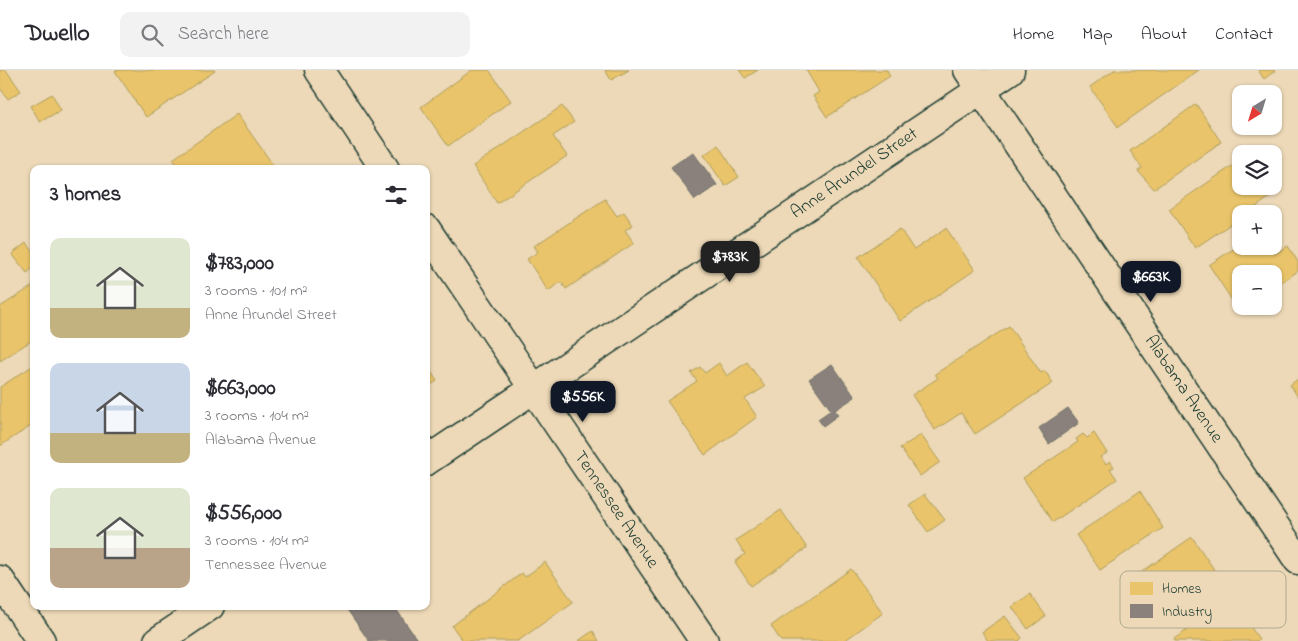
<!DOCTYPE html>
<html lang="en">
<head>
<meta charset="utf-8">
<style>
  body { margin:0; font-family:"Indie Flower",sans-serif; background:#f2f2f3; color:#2b2b33; height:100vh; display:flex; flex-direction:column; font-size:19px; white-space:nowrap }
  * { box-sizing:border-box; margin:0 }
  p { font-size:16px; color:#7c7c81 }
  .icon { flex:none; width:28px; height:28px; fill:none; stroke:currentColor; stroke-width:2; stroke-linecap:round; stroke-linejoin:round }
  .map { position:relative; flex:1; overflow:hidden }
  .panel { position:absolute; left:30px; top:95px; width:400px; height:445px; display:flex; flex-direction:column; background:#fff; border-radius:10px; box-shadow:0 1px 4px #0004 }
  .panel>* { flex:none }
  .needle { width:32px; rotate:218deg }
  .controls { position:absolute; left:1232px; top:15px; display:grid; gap:10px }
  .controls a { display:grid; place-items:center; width:50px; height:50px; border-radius:10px; background:#fff; box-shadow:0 1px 4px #0004; font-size:25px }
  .price { position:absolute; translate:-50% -42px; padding:0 11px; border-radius:10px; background:#111827; color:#fff; font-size:16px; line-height:32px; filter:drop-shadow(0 1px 2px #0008) }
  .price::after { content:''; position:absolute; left:50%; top:30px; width:15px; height:11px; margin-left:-8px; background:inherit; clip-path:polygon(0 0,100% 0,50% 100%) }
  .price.active { background:#222; color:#fff }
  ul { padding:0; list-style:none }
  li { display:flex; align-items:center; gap:15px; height:125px; padding:0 20px }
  li span { display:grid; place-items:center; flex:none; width:140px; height:100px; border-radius:10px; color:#555 }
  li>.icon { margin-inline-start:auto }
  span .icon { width:60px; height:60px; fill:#fffc; stroke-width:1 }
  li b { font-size:21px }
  h2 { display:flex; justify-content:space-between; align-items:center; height:60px; padding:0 20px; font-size:21px }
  header { display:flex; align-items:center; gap:30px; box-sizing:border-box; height:70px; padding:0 25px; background:#fff; border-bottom:1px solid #e1e1e2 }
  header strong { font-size:24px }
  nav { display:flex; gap:28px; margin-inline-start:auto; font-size:18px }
  .search { width:350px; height:45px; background:#f2f2f3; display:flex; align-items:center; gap:12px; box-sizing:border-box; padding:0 18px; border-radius:10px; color:#7c7c81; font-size:19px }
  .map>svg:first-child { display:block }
</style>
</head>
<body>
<header>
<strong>Dwello</strong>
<div class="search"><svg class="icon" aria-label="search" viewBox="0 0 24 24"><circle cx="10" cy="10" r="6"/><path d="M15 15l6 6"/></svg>Search here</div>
<nav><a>Home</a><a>Map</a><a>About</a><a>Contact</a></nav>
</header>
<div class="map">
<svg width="1298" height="571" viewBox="0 0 1298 571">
  <rect width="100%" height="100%" fill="#edd9b7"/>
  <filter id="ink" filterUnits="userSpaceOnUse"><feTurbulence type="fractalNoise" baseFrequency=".02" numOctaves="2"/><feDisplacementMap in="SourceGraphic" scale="10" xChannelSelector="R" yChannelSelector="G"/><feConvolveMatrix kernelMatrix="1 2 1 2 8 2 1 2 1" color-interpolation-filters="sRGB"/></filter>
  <g filter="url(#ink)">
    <g fill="#e9c46a" stroke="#ac9c5a">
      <path d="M0 0H6L21 21 8 29 0 18Z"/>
      <path d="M117 0H214L215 1 146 47 115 1Z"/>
      <path d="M472 0H489L511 31 448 76 421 37Z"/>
      <path d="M605 0H629L611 10Z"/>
      <path d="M739 0H758L745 8Z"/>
      <path d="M806 0H887L890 6 827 47 813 26 819 22Z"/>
      <path d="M1114 0H1199L1118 57 1090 17Z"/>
      <path d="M1258 0H1276L1264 9Z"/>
      <path d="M52 24 61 40 40 52 31 36Z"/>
      <path d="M1196 34 1221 72 1154 119 1138 101 1142 98 1130 81Z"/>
      <path d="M562 36 574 52 553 66 567 86 497 133 473 96Z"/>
      <path d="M237 44 276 99H180L173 89Z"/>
      <path d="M718 75 739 107 725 116 704 85Z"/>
      <path d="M1241 90V116H1271L1276 123 1246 144H1241V147L1195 178 1169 139Z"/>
      <path d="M605 129 617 146 624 142 633 155 625 160 634 173 566 219 561 212 548 221 527 189 538 182 534 176Z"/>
      <path d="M946 158 975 200 900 251 858 187 900 159 914 180Z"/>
      <path d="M26 173 34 182V197L27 203 12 184Z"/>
      <path d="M1241 174V176H1270L1275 184 1288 176 1298 192V201L1274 217V204H1241V236H1245L1239 241 1209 195Z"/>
      <path d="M33 216 34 269 0 291V237Z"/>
      <path d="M1009 256 1041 303 1045 301 1053 313 975 364 961 343 935 360 912 325 938 308 935 304Z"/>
      <path d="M747 292 765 317 745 329 757 347 705 385 667 331 697 311 691 303 700 297 705 303 719 293 727 306Z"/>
      <path d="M426 294 437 311 426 318Z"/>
      <path d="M34 295V354L0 376V317Z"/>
      <path d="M1298 309V327L1290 315Z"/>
      <path d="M1094 363 1107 383 1100 387 1106 394 1110 391 1114 397 1110 399 1117 409 1053 452 1023 408 1078 372 1076 369 1083 364 1087 368Z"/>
      <path d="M921 365 940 392 920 406 900 378Z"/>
      <path d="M1140 421 1163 458 1100 500 1076 465Z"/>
      <path d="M925 424 945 450 928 462 909 435Z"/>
      <path d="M781 440 807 478 751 516 735 492 745 484 736 470Z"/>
      <path d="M1192 467 1219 507 1200 520 1203 523 1160 549 1155 541 1147 546 1135 529 1144 524 1133 508Z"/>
      <path d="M545 492 573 532 518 571H463L452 556 522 503 525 507Z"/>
      <path d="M851 499 883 543 844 571H781L771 556Z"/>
      <path d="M1030 524 1046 546 1028 559 1012 537Z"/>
      <path d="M1231 529 1259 569 1257 571H1175L1174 569 1187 560 1183 555 1204 540 1207 545Z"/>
      <path d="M1005 546 1022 568 1019 571H988L982 562Z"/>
      <path d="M593 561 599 571H578Z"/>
    </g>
    <g fill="#8a817c" stroke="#6a6d66">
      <path d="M693 82 717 115 695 130 671 97Z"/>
      <path d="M832 294 855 327 835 340 838 345 823 356 818 349 831 340 809 309Z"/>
      <path d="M1068 338 1079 353 1049 374 1039 358Z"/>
      <path d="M348 536H394L418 571H369L346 538Z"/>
    </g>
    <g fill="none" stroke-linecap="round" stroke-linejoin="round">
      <g stroke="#1f3d34" stroke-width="31">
        <g id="minor">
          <path d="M319 0 385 99"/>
          <path id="s1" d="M968 0 1298 490"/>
          <path id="s2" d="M426 159 704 571"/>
          <path id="s3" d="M426 391 1010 0"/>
          <path d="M0 510 41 571"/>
          <path d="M158 571 210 536"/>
        </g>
      </g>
      <use href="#minor" stroke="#edd9b7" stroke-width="28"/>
    </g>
  </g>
  <g text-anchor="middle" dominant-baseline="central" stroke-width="5" stroke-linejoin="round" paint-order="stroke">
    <g font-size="18" fill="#1f3d34" stroke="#edd9b7">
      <text stroke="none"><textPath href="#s3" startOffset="516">Anne Arundel Street</textPath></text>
      <text stroke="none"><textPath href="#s1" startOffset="385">Alabama Avenue</textPath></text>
      <text stroke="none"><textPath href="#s2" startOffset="339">Tennessee Avenue</textPath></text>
    </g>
  </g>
  <rect x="1120" y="501" width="166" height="57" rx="8" fill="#edd9b7" stroke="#afaa90" stroke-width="1"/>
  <rect x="1130" y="512" width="23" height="13" fill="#e9c46a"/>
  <rect x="1130" y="534" width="23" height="14" fill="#8a817c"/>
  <g font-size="14" fill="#1f3d34">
    <text x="1162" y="523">Homes</text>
    <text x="1162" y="546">Industry</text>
  </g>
</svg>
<div class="controls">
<a><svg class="needle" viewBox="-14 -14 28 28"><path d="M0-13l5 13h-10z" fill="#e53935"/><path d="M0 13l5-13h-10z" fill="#7c7c81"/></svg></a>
<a><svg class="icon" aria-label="layers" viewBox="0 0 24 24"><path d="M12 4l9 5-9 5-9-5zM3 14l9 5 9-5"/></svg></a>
<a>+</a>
<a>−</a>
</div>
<b class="price active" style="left:730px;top:213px">$783K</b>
<b class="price" style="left:1151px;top:233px">$663K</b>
<b class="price" style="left:583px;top:353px">$556K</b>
<section class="panel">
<h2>3 homes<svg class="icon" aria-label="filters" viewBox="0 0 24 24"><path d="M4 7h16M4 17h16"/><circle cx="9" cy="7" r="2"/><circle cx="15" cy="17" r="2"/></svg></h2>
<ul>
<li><span style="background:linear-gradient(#dfe7d0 70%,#c2b280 0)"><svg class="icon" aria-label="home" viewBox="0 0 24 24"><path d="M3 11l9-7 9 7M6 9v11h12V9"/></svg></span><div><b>$783,000</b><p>3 rooms · 101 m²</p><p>Anne Arundel Street</p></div></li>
<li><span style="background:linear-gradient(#c9d6e8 70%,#c2b280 0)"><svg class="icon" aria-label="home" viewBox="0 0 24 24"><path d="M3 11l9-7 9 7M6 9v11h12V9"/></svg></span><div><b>$663,000</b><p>3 rooms · 104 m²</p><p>Alabama Avenue</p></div></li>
<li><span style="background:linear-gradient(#dfe7d0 60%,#b9a48a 0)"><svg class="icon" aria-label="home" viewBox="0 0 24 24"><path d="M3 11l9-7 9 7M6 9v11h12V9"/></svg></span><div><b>$556,000</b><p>3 rooms · 104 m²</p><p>Tennessee Avenue</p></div></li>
</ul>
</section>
</div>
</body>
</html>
